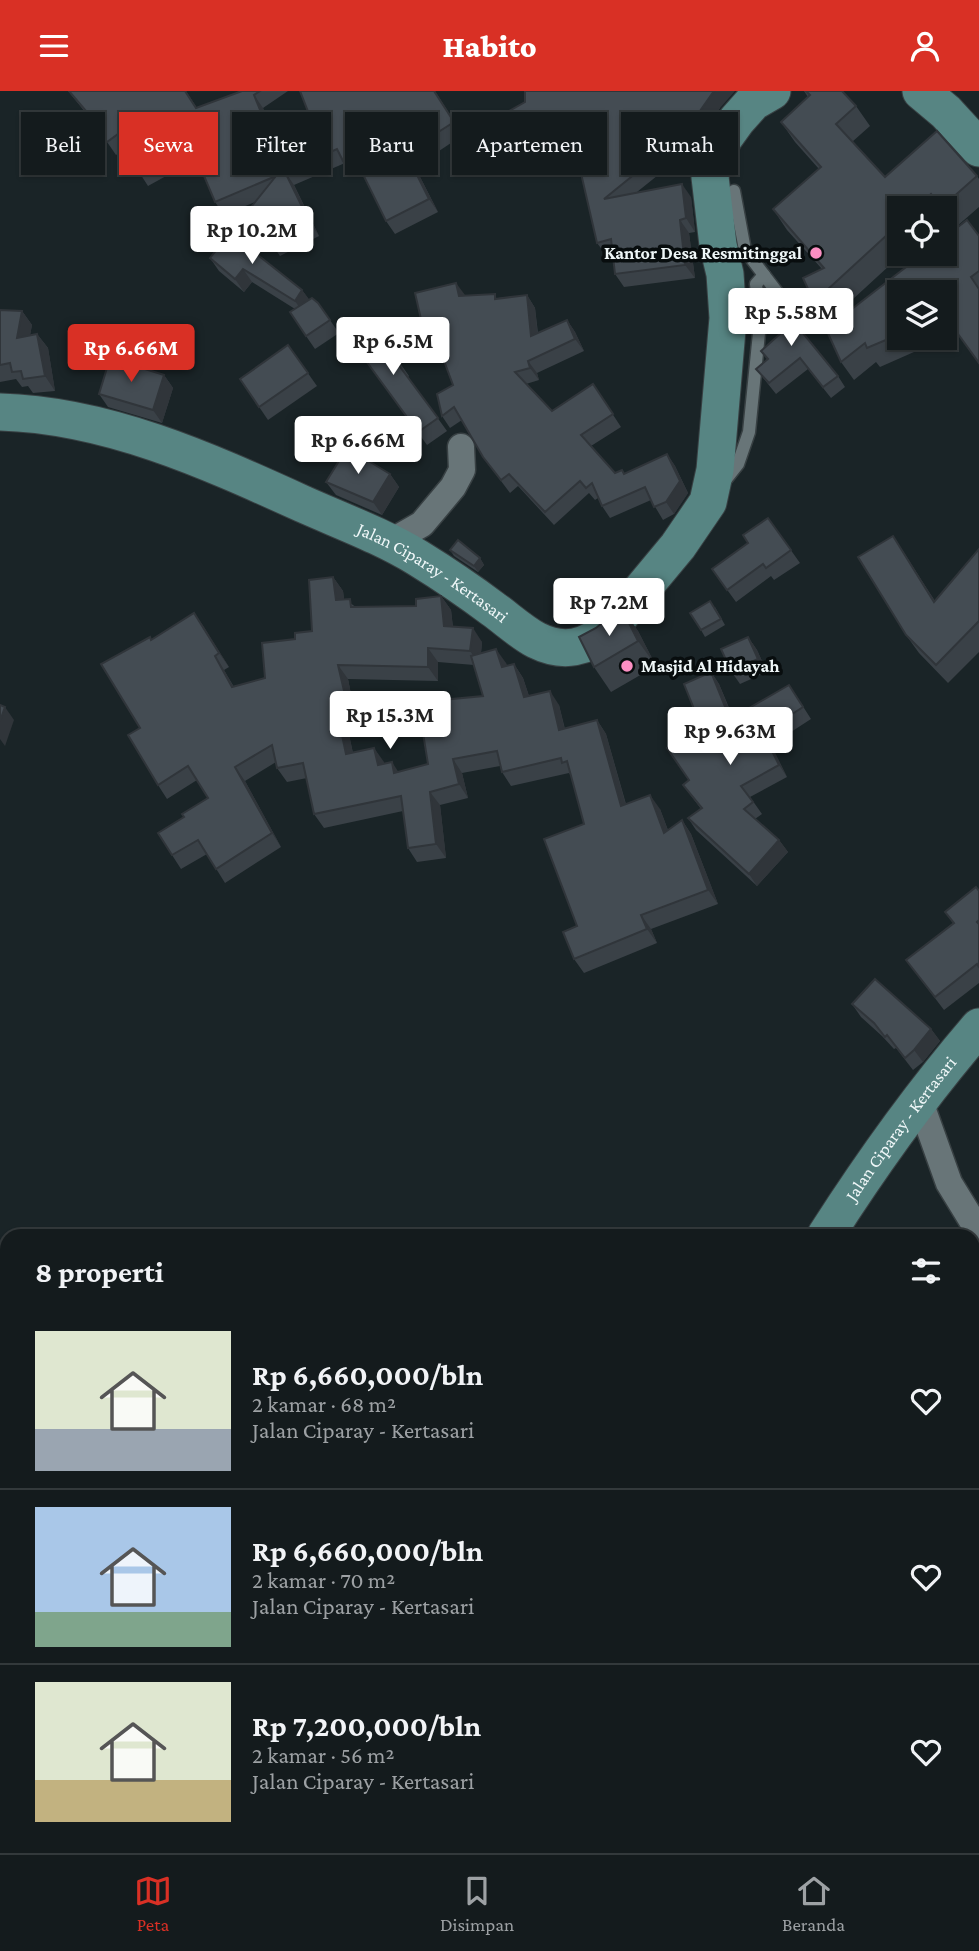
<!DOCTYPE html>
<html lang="id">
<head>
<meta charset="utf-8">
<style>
  body { margin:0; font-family:"Crimson Pro",serif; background:#21282a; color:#f1f3f6; height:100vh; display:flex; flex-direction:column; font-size:26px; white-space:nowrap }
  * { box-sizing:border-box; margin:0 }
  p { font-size:23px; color:#9da1a4 }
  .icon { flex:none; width:38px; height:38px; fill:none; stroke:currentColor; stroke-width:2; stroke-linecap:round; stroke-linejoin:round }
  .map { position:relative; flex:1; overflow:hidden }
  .details { position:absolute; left:0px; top:1138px; width:980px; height:625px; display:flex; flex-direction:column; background:#141b1d; border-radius:21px 21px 0 0; box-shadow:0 2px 5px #0004,0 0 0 2px #33393b }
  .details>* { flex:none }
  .hud { position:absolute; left:21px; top:21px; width:938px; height:63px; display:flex; gap:14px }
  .buttons { position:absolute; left:887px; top:105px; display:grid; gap:14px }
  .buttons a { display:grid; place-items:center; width:70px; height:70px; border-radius:0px; background:#141b1d; box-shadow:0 2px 5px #0004,0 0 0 2px #33393b; font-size:35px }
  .price { position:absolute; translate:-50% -60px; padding:0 16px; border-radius:7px; background:#fff; color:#222; font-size:23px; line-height:46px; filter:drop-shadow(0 2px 4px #0008) }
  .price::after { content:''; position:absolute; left:50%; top:42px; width:21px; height:16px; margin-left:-10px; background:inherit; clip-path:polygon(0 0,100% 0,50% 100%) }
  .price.on { background:#d93025; color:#fff }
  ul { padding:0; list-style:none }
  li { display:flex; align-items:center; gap:21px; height:175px; padding:0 35px }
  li+li { border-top:2px solid #33393b }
  li span { display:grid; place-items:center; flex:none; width:196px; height:140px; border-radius:0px; color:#555 }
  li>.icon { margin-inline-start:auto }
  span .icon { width:84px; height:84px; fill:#fffc; stroke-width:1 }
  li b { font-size:30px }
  h2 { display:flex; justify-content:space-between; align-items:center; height:84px; padding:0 35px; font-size:30px }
  .pill { padding:0 24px; border-radius:0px; background:#141b1d; box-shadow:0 2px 5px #0004,0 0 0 2px #33393b; font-size:24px; line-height:63px }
  .pill.on { background:#d93025; color:#fff }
  header { display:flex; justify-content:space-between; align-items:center; height:91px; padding:0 35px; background:#d93025; color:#fff; font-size:32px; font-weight:800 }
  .dock { display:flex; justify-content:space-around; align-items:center; height:98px; border-top:2px solid #33393b; background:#141b1d; font-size:19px; color:#9da1a4 }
  .dock a { display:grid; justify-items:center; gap:4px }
  .dock .on { color:#d93025 }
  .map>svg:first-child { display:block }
</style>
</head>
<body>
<header><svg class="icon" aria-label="menu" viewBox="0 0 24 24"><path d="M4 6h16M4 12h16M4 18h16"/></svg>Habito<svg class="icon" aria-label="person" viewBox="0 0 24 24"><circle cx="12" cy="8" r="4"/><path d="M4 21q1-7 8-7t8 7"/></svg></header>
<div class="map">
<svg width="979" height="1762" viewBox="0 0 979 1762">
  <rect width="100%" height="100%" fill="#1a2427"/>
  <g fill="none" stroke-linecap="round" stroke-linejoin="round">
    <g stroke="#384043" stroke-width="15">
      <g id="service">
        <path d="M734 100 745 159 789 217"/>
        <path d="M723 392 738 373 749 341 760 232 756 193 764 184"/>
      </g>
    </g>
    <g stroke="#384043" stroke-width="29">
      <g id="minor">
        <path d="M389 452 422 433 453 396 462 379 461 356"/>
        <path d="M920 1011 949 1092 979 1141"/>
        <path d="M973 1648 979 1642"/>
        <path d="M299 1762 302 1755"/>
        <path d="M639 1762 644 1755"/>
      </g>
    </g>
    <g stroke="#384043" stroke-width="39">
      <g id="secondary">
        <path d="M921 0 946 21 979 57"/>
        <path id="s1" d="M0 321C107 324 206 369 303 413 341 430 382 445 418 467 444 483 469 500 493 518 507 528 521 541 536 549 564 563 586 557 609 538L678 455 708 411 715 379 728 227 725 183 718 154 710 86 714 68 724 47 737 29 753 11 772 0"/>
        <path id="s2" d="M826 1144C872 1072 923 1001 979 936"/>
        <path d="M872 1755 881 1762"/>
      </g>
    </g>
    <use href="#service" stroke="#687578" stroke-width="12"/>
    <use href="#minor" stroke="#687578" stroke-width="26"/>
    <use href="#secondary" stroke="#578583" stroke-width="37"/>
  </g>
  <g fill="#3a4147" fill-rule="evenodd">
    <path d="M68 0H187H186L197 17 242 0H288L263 17 277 52 314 36 300 0H435L463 44 439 60 418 82 438 121 395 143 386 130 361 79 352 83 345 72 294 94 319 145 280 165 271 152 255 111 224 124 215 111 202 80 195 69 148 95 139 81 126 57 116 64 94 32Z"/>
    <path d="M804 0H842L856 15 870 35 852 51 885 86 977 85 979 88V116L956 136 945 124V117H900V163H902L828 231 814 211 822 178 787 139 773 118 819 78 795 51 781 31 808 6Z"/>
    <path d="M525 11 720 17 704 40 696 47 698 52 637 101 691 106 695 141 689 142 695 187 624 196 615 183 613 163 607 165 597 152 575 56 572 51 511 85 502 72Z"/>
    <path d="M967 129 979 145V273L957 242 880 276 876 271 854 289 841 271 826 238 923 163H945V146ZM900 201H945V247H900Z"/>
    <path d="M230 142 302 199 309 209 318 212 339 242 315 258 306 245 295 218 252 191 244 201 219 180 210 167Z"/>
    <path d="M465 204 498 207 527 204 535 217 538 242 567 229 575 241 584 260 537 282 539 289 526 293 552 320 593 293 621 336 591 355 615 382 622 379 625 383 667 363 675 375 688 402 674 423 663 429 651 409 610 427 602 415 598 407 595 409 589 402 554 434 518 395 510 402 483 366 462 329 450 337 442 325 453 294 436 248 431 250 423 237Z"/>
    <path d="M0 219 22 220 32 234 30 244 37 243 48 257 55 300 33 302 28 295 22 296 16 288 0 291Z"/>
    <path d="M761 220 838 285 845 296 831 307 808 278 776 303 756 278 767 268 761 260 780 244Z"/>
    <path d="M372 232 409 285 408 286 447 340 427 354 350 248Z"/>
    <path d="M288 254 317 295 268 329 240 288Z"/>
    <path d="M164 284 173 297 162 332 108 316 99 303Z"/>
    <path d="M390 383 399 396 382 424 336 404 326 391Z"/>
    <path d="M768 427 800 472 774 489 771 485 736 511 712 478 748 452Z"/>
    <path d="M893 445 935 510 979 458V561L948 592 919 562 906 544Z"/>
    <path d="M450 459 480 467 484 474 478 481 454 465Z"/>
    <path d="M333 486 343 500 344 508 356 516 416 515 441 505 451 519 453 536 482 551 481 562 506 572 507 575 514 573 523 587 529 605 559 614 565 638 597 629 606 643 626 713 660 718 668 739 682 729 691 743 718 813 651 838 657 852 584 882 574 868 584 733 571 685 569 682 511 695 502 681 500 675 462 682 468 707 440 714 446 767 417 771 408 757 403 720 324 737 314 723 307 687 287 691 277 677 276 671 245 690 281 756 225 792 207 763 181 778 172 764 184 726 208 707 197 689 167 708 158 694 140 637 152 549 194 522 229 576 224 579 234 596 265 587 295 548 312 540ZM438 571 474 574 483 605 428 673 398 681 384 673 374 657 353 662 344 620 354 618 348 588 438 590Z"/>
    <path d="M621 516 638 540 656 575 611 601 594 576 596 537Z"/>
    <path d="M715 516 725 534 705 546 701 539Z"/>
    <path d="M748 546 757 559 767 581 740 593 731 580Z"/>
    <path d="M711 581 719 593 733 626 797 606 811 628 771 654 787 686 750 706 762 723 755 728 779 749 788 761 757 795 696 739 688 727 701 718 683 694 689 689Z"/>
    <path d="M979 800V892L944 919 906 869 953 832 945 821Z"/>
    <path d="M852 913 931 938 940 950 923 971 913 979 896 957 894 958 882 945 861 926Z"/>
    <path d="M973 1418 976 1422 979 1421V1500L973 1493Z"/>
    <path d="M979 1645V1751L964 1762H909L904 1755H973V1650Z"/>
    <path d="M351 1755H451L456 1762H330L344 1761Z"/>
  </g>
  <g fill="#30353a">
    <path d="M714 0H735L720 17 704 40 695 27Z"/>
    <path d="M254 4 263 17 283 67 274 53Z"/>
    <path d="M409 68 418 82 438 121 429 108Z"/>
    <path d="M285 81 294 94 319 145 310 132Z"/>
    <path d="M682 93 691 106 695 141 686 127Z"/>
    <path d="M680 129 689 142 695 187 685 174Z"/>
    <path d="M243 178 252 191 244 201 235 188Z"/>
    <path d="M456 192 465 204 459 205Z"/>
    <path d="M302 199 312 212 304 223 295 210Z"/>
    <path d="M527 204 535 217 539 257 531 245Z"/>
    <path d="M22 220 32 234 27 261 17 247Z"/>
    <path d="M567 229 575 241 584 260 575 248Z"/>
    <path d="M37 243 48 257 55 300 45 285Z"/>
    <path d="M528 270 537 282 539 289 530 277Z"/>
    <path d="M164 284 173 297 162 332 153 319Z"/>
    <path d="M667 363 675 375 688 402 674 423 666 411Z"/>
    <path d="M390 383 399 396 382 424 373 411Z"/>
    <path d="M893 445 905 463 946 529 934 511Z"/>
    <path d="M480 467 484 474 478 481 474 475Z"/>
    <path d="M333 486 343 500 346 523 336 509Z"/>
    <path d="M441 505 451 519 454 549 444 535Z"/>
    <path d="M621 516 638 540 656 575 638 550Z"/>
    <path d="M194 522 204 536 229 576 219 562Z"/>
    <path d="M473 537 482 551 480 574 470 560Z"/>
    <path d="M748 546 757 559 767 581 758 568Z"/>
    <path d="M428 557 438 571V590L428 576Z"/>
    <path d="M496 558 506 572 511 590 502 576Z"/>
    <path d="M215 565 224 579 241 610 232 596Z"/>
    <path d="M514 573 523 587 534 620 524 606Z"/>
    <path d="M338 574 348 588 354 618 345 604Z"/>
    <path d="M711 581 719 593 738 640 730 628Z"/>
    <path d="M550 600 559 614 568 653 559 639Z"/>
    <path d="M334 606 344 620 356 677 346 663Z"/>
    <path d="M5 616 14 629 5 655 0 648V630Z"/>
    <path d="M597 629 606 643 630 729 621 715Z"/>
    <path d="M763 642 771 654 787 686 779 674Z"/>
    <path d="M374 657 384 671 387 688 378 674Z"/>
    <path d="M453 668 462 682 468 707 459 693Z"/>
    <path d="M392 671 401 685 394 682Z"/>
    <path d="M235 676 245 690 281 756 272 742Z"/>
    <path d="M430 701 440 714 446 767 436 753Z"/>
    <path d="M650 704 660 718 674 756 664 742Z"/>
    <path d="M682 729 691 743 718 813 708 799Z"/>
    <path d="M779 749 788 761 757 795 749 783Z"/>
    <path d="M641 824 651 838 657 852 647 838Z"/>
    <path d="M931 938 940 950 923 971 914 959Z"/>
    <path d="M277 1755H283L284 1757 281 1762H272Z"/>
    <path d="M696 1755H712L708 1762H692Z"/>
    <path d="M923 1755H926L931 1762H919Z"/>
  </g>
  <g fill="#444c53" stroke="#30353a" stroke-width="2">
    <path d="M69 0H185L196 17 242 0H260L254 4 274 53 314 36 300 0H434L454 31 429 47 409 68 429 108 386 130 354 65 343 70 337 58 285 81 310 132 271 152 252 115 276 85 215 111 202 80 187 55 139 81 118 43 107 51 87 21Z"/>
    <path d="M525 0H714L695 27 686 33 689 39 604 108 682 93 686 127 680 129 685 174 615 183 611 148 597 152 575 56 564 37 502 72 481 36 525 11Z"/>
    <path d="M806 0H842L856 15 836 33 885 86 937 40 977 85 942 116 931 103 916 117H900V132L814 211 803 187 824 177 773 118 821 76 781 31 810 4Z"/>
    <path d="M967 129 979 145V180L971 186 979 198V272L945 225V201H900V243L867 257 865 252 841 271 826 238 923 163H945V146Z"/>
    <path d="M230 142 302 199 295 210 243 178 235 188 210 167Z"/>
    <path d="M456 192 459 205 495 203V208L527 204 531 245 567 229 575 248 528 270 530 277 515 281 552 320 593 293 613 323 581 344 615 382 622 379 624 383 667 363 680 390 666 411 654 416 645 396 602 415 592 392 586 397 580 390 545 421 509 383 501 389 483 366 454 316 442 325 437 303 453 294 431 235 423 237 415 202Z"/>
    <path d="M770 206 780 214 838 285 823 296 800 267 769 292 756 278 768 268 761 260 780 243 761 220 760 214Z"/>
    <path d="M312 207 318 212 330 229 306 245 290 221Z"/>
    <path d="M0 219 22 220 17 247 37 243 45 285 23 288 21 280 12 281 10 272 0 274Z"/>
    <path d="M372 232 400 272 398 273 438 327 418 341 350 248Z"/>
    <path d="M288 254 308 282 259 316 240 288Z"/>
    <path d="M110 267 164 284 153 319 99 303Z"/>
    <path d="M347 357 390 383 373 411 326 391Z"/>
    <path d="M768 427 791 459 766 477 763 473 727 499 712 478 748 452 743 444Z"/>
    <path d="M893 445 934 511 979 458V530L936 574 906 544 858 466Z"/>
    <path d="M458 449 480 467 474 475 450 459Z"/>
    <path d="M333 486 336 509 350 508 351 516 416 515V508L441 505 444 535 473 537 470 560 428 557V576L338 574 345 604 334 606 346 663 374 657 378 674 392 671 394 682 428 673 423 642 434 641 431 610 483 605 471 565 496 558 502 576 514 573 524 606 550 600 559 639 597 629 621 715 650 704 664 742 682 729 708 799 641 824 647 838 574 868 563 841 577 835 544 748 584 733 567 670 562 672 561 667 502 681 497 660 453 668 459 693 430 701 436 753 408 757 401 705 314 723 303 672 277 677 272 654 235 676 272 742 216 778 198 749 172 764 158 742 184 726 182 723 208 707 188 675 158 694 128 644 140 637 101 573 150 546 151 549 194 522 219 562 215 565 232 596 265 587 262 552 295 548V542L312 540 309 489Z"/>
    <path d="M710 510 721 528 701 539 690 522Z"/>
    <path d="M621 516 638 550 594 576 579 546 596 537Z"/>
    <path d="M748 546 758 568 731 580 721 558Z"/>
    <path d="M711 581 730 628 789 594 803 616 763 642 779 674 741 695 753 711 744 718 779 749 749 783 688 727 702 717 683 694 689 689 667 657 700 633 684 593Z"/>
    <path d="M0 614 5 616 0 630Z"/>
    <path d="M976 796 979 800V829L977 831 979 833V876L977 873 935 906 906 869 954 832 945 821Z"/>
    <path d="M875 888 931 938 914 959 905 967 887 944 885 946 874 932 852 913Z"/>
    <path d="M973 1418 976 1422 978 1420 979 1421V1487L973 1492Z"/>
    <path d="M979 1645V1734L973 1739V1650Z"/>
    <path d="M256 1755H277L272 1762H251Z"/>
    <path d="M351 1755H446L439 1762H330L340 1756 343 1761Z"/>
    <path d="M646 1755H696L692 1762H639Z"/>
    <path d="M905 1755H923L919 1762H911Z"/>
    <path d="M926 1755H952L943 1762H932Z"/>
  </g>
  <g fill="#fc8fc3" stroke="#080d0e" stroke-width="2.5">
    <circle cx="816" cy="162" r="7"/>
    <circle cx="627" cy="575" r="7"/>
  </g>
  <g text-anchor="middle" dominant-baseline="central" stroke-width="7" stroke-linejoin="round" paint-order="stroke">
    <g font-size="18" font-weight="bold" fill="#eff7f8" stroke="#080d0e" text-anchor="end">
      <text x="802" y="162">Kantor Desa Resmitinggal</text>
      <text x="641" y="575" text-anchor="start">Masjid Al Hidayah</text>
    </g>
    <g font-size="18" fill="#eff7f8" stroke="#080d0e">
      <text stroke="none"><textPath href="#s1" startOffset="466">Jalan Ciparay - Kertasari</textPath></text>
      <text stroke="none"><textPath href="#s2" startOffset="130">Jalan Ciparay - Kertasari</textPath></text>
    </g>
  </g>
</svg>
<div class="buttons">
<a><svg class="icon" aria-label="locate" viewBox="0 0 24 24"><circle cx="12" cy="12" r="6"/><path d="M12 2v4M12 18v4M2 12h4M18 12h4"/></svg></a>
<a><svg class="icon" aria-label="layers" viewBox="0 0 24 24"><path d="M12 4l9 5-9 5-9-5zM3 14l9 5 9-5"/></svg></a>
</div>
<b class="price" style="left:252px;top:175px">Rp 10.2M</b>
<b class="price" style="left:791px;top:257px">Rp 5.58M</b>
<b class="price" style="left:393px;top:286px">Rp 6.5M</b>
<b class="price on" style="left:131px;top:293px">Rp 6.66M</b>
<b class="price" style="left:358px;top:385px">Rp 6.66M</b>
<b class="price" style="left:609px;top:547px">Rp 7.2M</b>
<b class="price" style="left:390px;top:660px">Rp 15.3M</b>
<b class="price" style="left:730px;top:676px">Rp 9.63M</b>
<div class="hud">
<a class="pill">Beli</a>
<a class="pill on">Sewa</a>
<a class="pill">Filter</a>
<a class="pill">Baru</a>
<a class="pill">Apartemen</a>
<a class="pill">Rumah</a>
</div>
<section class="details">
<h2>8 properti<svg class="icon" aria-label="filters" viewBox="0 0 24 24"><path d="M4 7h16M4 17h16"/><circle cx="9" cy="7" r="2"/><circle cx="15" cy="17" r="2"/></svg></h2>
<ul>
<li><span style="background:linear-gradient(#dfe7d0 70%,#9aa5b1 0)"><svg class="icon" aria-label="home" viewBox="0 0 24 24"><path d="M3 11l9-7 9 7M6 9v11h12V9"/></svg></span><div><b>Rp 6,660,000/bln</b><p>2 kamar · 68 m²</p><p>Jalan Ciparay - Kertasari</p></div><svg class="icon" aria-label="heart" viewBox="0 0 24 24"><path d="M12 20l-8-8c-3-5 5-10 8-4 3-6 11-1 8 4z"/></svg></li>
<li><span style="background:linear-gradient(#a9c7e8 75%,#7fa58c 0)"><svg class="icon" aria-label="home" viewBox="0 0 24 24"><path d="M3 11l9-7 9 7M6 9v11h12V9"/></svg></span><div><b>Rp 6,660,000/bln</b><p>2 kamar · 70 m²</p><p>Jalan Ciparay - Kertasari</p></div><svg class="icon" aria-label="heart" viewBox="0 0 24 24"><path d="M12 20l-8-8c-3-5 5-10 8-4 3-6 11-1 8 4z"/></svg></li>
<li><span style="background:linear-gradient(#dfe7d0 70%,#c2b280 0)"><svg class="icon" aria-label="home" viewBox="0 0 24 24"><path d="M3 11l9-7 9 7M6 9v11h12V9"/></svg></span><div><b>Rp 7,200,000/bln</b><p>2 kamar · 56 m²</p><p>Jalan Ciparay - Kertasari</p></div><svg class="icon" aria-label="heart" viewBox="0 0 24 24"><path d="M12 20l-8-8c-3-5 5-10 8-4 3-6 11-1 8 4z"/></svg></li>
</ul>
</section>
</div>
<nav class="dock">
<a class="on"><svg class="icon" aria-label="map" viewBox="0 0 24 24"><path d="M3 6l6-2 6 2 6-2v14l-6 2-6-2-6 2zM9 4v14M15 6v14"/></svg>Peta</a>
<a><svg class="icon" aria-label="saved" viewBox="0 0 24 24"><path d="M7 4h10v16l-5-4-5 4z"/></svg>Disimpan</a>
<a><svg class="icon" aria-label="home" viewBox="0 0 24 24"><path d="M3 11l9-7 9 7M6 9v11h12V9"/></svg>Beranda</a>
</nav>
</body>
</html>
